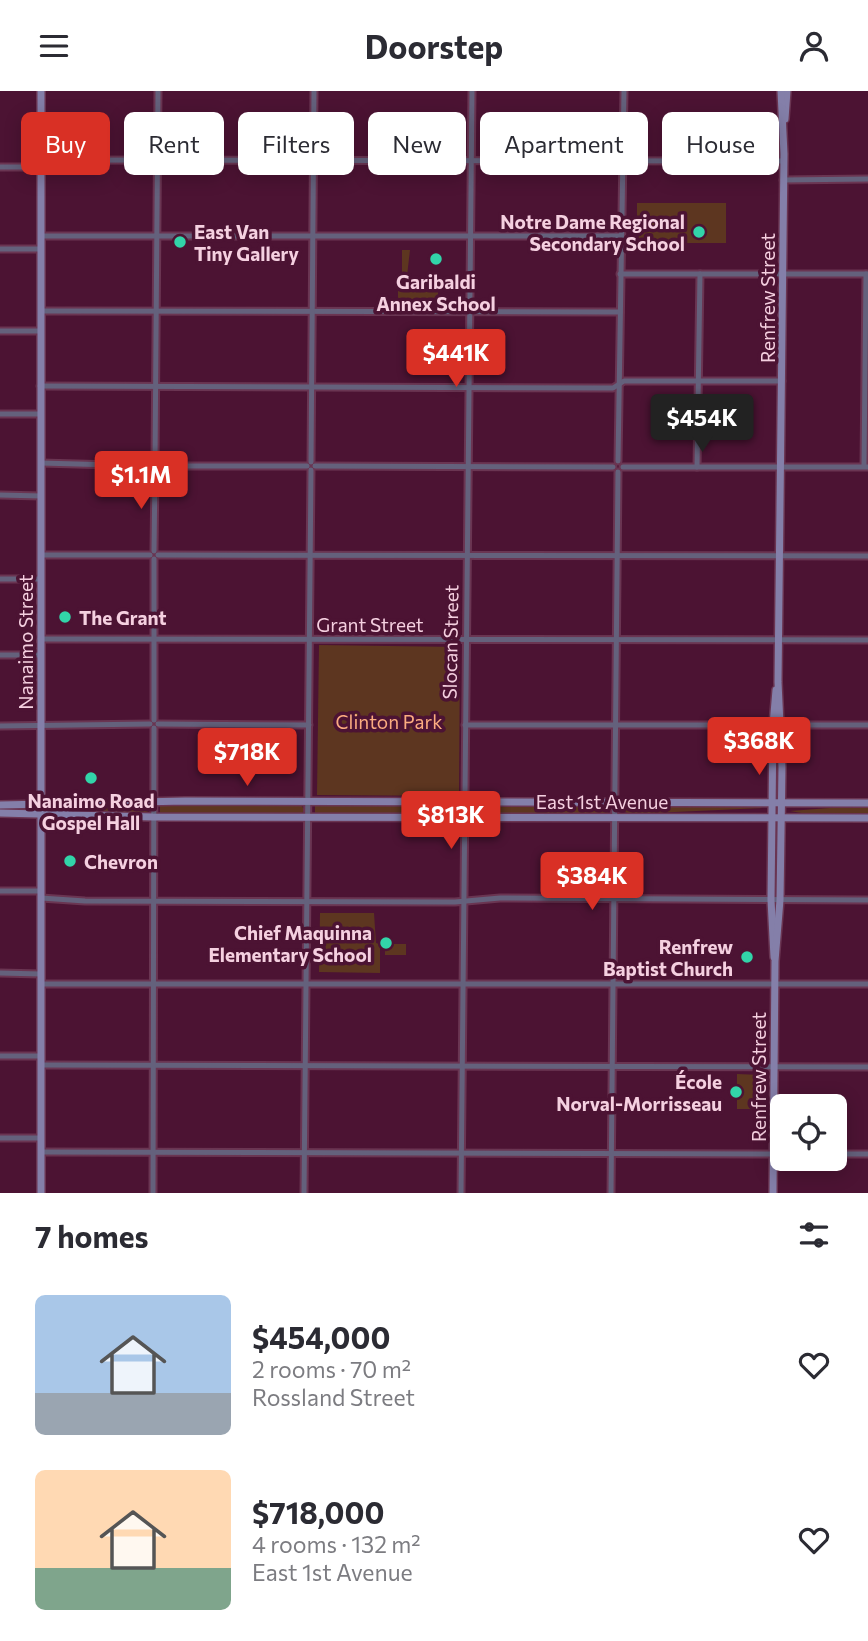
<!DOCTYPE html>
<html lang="en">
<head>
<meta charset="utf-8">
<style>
  body { margin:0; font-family:Commissioner,sans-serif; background:#f2f2f3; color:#2b2b33; height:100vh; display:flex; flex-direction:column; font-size:26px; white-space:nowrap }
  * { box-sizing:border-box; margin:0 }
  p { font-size:23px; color:#7c7c81 }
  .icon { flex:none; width:38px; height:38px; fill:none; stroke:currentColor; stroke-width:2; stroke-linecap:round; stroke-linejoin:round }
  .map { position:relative; height:1102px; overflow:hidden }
  .drawer { display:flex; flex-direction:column; background:#fff; flex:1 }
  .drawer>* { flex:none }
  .guide { position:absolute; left:21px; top:21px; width:826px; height:63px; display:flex; gap:14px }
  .fabs { position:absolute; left:770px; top:1003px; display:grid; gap:14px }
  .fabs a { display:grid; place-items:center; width:77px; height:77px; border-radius:10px; background:#fff; box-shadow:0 4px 18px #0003; font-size:35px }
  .price { position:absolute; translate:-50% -60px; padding:0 16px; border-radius:7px; background:#d93025; color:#fff; font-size:23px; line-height:46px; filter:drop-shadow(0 2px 4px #0008) }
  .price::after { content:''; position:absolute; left:50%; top:42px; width:21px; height:16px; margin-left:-10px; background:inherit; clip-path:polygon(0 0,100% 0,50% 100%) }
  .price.on { background:#222; color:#fff }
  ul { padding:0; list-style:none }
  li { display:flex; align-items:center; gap:21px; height:175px; padding:0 35px }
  li span { display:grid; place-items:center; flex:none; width:196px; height:140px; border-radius:10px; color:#555 }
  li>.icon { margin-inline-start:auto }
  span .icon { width:84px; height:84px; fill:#fffc; stroke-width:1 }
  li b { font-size:30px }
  h2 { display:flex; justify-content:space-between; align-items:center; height:84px; padding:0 35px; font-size:30px }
  .pill { padding:0 24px; border-radius:10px; background:#fff; box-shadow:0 4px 18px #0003; font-size:24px; line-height:63px }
  .pill.on { background:#d93025; color:#fff }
  header { display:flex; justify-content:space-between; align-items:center; height:91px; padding:0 35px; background:#fff; font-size:32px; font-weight:700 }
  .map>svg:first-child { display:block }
</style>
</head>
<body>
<header><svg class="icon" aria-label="menu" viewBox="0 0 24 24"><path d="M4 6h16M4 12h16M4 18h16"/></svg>Doorstep<svg class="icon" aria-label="person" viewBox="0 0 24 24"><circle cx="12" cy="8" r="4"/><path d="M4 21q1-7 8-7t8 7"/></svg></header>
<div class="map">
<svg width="868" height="1102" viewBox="0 0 868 1102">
  <rect width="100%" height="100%" fill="#4c1333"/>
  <g fill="#5d3620">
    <rect x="637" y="112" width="89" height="40"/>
    <path d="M402 159H410L407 185 402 183Z"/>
    <path d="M398 187H438V212L398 211Z"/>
    <path d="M319 554 460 556 459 705 317 704Z"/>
    <path d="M160 713H300L305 719 301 723 160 722Z"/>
    <path d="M147 714 149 720 145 722 52 721V717Z"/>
    <path d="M315 714H457L458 723H315Z"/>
    <rect x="471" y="714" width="137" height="9"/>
    <path d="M621 714H756L763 717 631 723 621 720Z"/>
    <path d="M868 714V724L807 723 790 720Z"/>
    <path d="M320 822H374L376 852 380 853V882L319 881Z"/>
    <rect x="385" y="853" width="21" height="11"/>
    <path d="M737 983 761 984V1018H737Z"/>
  </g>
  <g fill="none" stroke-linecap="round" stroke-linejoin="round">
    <g stroke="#6a3552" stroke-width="9">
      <g id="street">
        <path d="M41 69 784 70"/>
        <path d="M0 76H41"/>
        <path d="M783 89 868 88"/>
        <path d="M41 145H621"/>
        <path d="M0 158H41"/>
        <path d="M620 183H868"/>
        <path d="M41 220 620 221"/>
        <path d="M0 240H41"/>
        <path d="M40 295 613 297 624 290H782"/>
        <path d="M0 323H40"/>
        <path d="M155 370 158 0"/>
        <path d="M618 370 624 0"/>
        <path d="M311 371 314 0"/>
        <path d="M41 372 150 375"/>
        <path d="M159 375H307"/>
        <path d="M315 375 613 376"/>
        <path d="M864 375 866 183"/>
        <path d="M623 376H868"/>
        <path d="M697 376 700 183"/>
        <path d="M0 404 41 405"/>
        <path d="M154 460 155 380"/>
        <path d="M41 464H150"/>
        <path d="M158 464 868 465"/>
        <path d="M0 488H40"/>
        <path d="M40 548 868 549"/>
        <path d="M0 564H40"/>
        <path d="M154 629V468"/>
        <path d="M158 633 309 634"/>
        <path d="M465 634H868"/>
        <path d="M0 635 150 633"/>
        <path d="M0 800H41"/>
        <path d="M41 807 85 810 455 811 500 807 868 809"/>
        <path d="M0 882 41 883"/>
        <path d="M41 893H868"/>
        <path d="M0 965H41"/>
        <path d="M41 974 868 976"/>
        <path d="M0 1047H41"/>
        <path d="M41 1061 782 1063"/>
        <path d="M835 1063H868"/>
        <path d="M153 1102 154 637"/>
        <path d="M304 1102 311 379"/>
        <path d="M461 1102 472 0"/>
        <path d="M611 1102 618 381"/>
      </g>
    </g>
    <g stroke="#6a3552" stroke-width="10">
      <g id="secondary">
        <path d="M785 28 787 0"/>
        <path d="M0 714 185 710 868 712"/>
        <path d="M0 722 153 726 868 727"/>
        <path d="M774 866 771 809 773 634 776 599"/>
        <path d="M41 1102V0"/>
        <path d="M773 1102 775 870 780 809 782 676 778 591 784 63 781 0"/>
      </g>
    </g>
    <use href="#street" stroke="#64617c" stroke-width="5"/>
    <use href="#secondary" stroke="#847fa9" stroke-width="7"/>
  </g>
  <g fill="#32d4a9" stroke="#4c1333" stroke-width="2.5">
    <circle cx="699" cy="141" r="7"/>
    <circle cx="180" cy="151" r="7"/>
    <circle cx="436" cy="168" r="7"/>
    <circle cx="65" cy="526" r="7"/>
    <circle cx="91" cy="687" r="7"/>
    <circle cx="70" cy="770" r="7"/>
    <circle cx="386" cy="852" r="7"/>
    <circle cx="747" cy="866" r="7"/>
    <circle cx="736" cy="1001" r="7"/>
  </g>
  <g text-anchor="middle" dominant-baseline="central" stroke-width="7" stroke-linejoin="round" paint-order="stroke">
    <g font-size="19" font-weight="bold" fill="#f5d0e0" stroke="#4c1333" text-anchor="end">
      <text x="685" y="130">Notre Dame Regional<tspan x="685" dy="22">Secondary School</tspan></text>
      <text x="194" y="140" text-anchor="start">East Van<tspan x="194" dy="22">Tiny Gallery</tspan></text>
      <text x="436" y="190" text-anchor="middle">Garibaldi<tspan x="436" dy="22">Annex School</tspan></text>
      <text x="79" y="526" text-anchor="start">The Grant</text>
      <text x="91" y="709" text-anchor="middle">Nanaimo Road<tspan x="91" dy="22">Gospel Hall</tspan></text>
      <text x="84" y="770" text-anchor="start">Chevron</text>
      <text x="372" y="841">Chief Maquinna<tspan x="372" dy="22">Elementary School</tspan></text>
      <text x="733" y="855">Renfrew<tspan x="733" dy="22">Baptist Church</tspan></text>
      <text x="722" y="990">École<tspan x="722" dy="22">Norval-Morrisseau</tspan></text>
    </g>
    <g font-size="19" fill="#f5d0e0" stroke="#4c1333">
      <text transform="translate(767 207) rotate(-90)">Renfrew Street</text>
      <text x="370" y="533">Grant Street</text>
      <text transform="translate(25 551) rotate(-90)">Nanaimo Street</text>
      <text transform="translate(450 551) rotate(-89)">Slocan Street</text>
      <text x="602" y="710">East 1st Avenue</text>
      <text transform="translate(758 986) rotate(-90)">Renfrew Street</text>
    </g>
    <g font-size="19" fill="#fbac80" stroke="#4c1333">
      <text x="389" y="630">Clinton Park</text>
    </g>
  </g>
</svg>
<div class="fabs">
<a><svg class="icon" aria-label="locate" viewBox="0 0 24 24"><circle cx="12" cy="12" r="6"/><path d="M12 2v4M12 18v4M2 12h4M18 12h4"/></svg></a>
</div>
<b class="price" style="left:456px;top:298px">$441K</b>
<b class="price on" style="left:702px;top:363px">$454K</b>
<b class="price" style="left:141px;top:420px">$1.1M</b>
<b class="price" style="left:759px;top:686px">$368K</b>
<b class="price" style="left:247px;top:697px">$718K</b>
<b class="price" style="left:451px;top:760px">$813K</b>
<b class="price" style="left:592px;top:821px">$384K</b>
<div class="guide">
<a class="pill on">Buy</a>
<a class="pill">Rent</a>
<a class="pill">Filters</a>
<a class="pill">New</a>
<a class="pill">Apartment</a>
<a class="pill">House</a>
</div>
</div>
<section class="drawer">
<h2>7 homes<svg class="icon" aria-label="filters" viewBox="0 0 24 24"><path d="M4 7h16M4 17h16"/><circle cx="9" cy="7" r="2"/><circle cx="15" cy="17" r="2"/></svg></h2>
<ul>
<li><span style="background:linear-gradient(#a9c7e8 70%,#9aa5b1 0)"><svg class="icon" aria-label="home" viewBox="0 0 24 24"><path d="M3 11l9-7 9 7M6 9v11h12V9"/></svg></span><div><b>$454,000</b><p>2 rooms · 70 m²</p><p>Rossland Street</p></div><svg class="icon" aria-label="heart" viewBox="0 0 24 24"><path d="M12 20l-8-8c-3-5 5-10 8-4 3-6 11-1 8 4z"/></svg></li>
<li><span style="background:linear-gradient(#ffd9b3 70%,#7fa58c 0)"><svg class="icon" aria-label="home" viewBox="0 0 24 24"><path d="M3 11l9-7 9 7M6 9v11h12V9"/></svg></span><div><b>$718,000</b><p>4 rooms · 132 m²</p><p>East 1st Avenue</p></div><svg class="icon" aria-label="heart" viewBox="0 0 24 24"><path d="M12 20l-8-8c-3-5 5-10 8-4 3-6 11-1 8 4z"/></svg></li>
</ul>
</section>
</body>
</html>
